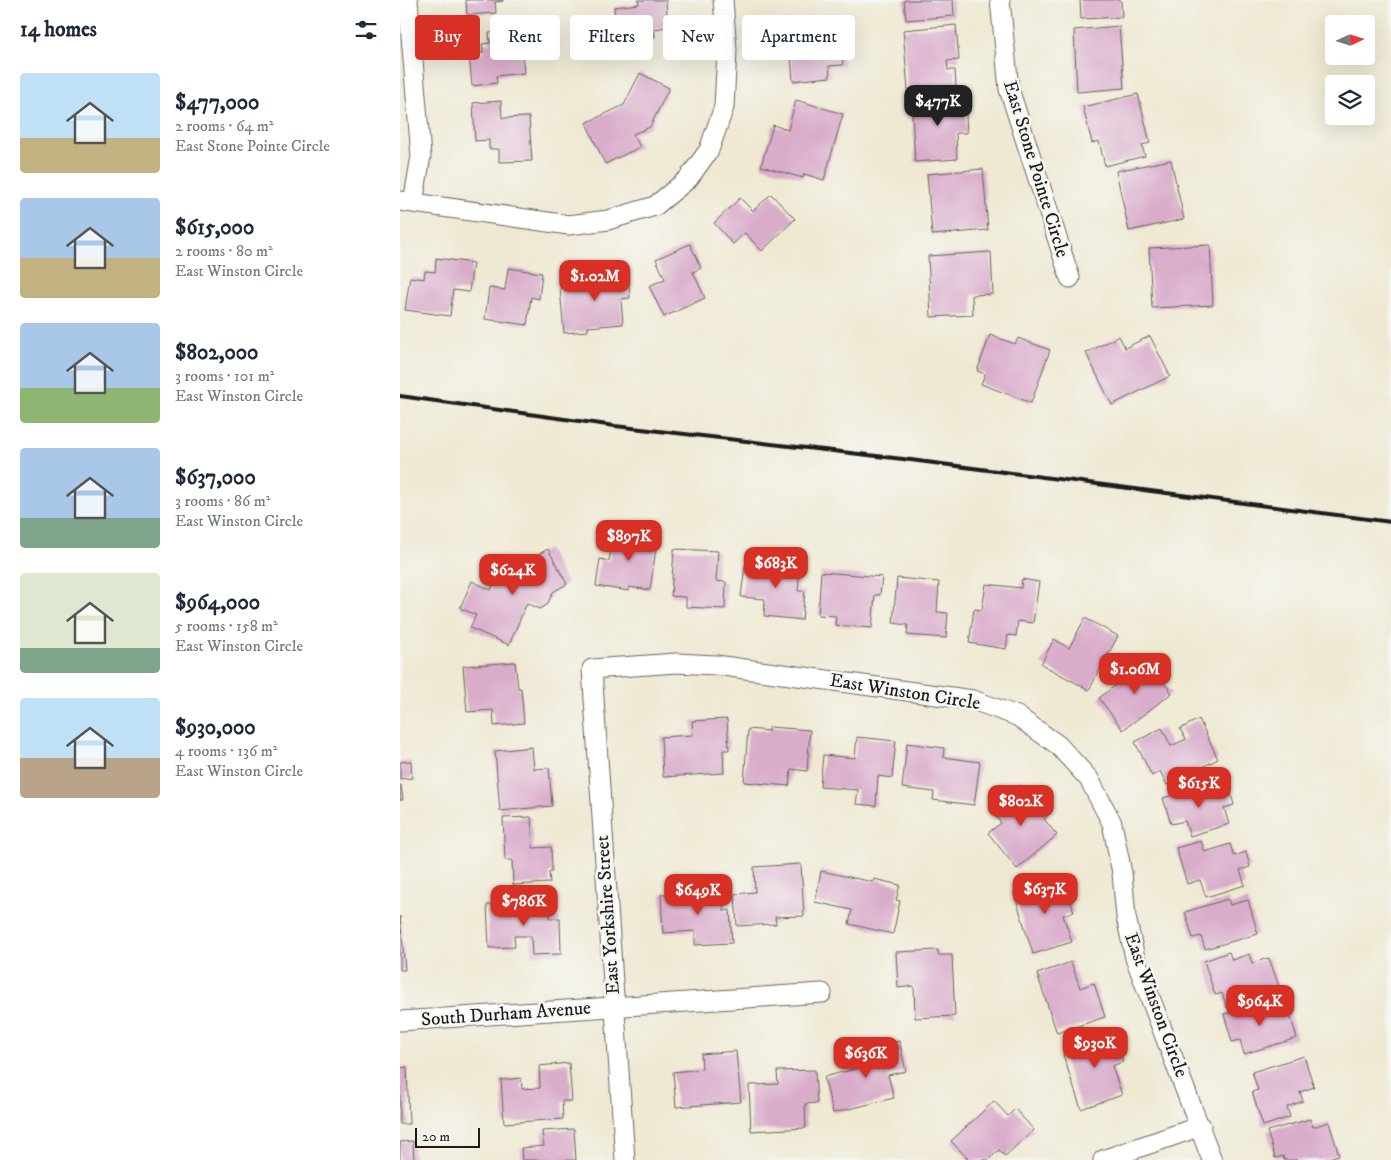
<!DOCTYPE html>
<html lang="en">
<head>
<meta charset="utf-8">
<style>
  body { margin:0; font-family:"IM FELL DW Pica",serif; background:#f2f2f3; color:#1f2937; height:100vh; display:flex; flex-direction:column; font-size:19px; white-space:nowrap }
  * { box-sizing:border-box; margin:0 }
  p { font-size:16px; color:#747a83 }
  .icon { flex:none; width:28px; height:28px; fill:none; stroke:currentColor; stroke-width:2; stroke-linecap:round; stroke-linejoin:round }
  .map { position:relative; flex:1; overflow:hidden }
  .side { display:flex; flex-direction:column; background:#fff; width:400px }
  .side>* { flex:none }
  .banner { position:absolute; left:15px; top:15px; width:475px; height:45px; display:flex; gap:10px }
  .needle { width:32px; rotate:86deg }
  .buttons { position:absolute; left:925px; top:15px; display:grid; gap:10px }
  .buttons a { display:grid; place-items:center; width:50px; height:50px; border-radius:5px; background:#fff; box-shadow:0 5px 20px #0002; font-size:25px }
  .scale { position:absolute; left:15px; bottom:12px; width:65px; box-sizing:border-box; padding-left:5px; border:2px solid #1c1c1c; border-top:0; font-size:14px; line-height:18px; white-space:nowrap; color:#1c1c1c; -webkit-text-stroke:4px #f6f6f2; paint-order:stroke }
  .price { position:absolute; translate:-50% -42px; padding:0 11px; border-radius:10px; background:#d93025; color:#fff; font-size:16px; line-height:32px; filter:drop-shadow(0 1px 2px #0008) }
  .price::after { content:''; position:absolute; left:50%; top:30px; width:15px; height:11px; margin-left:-8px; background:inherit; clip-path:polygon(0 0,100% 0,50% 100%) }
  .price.current { background:#222; color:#fff }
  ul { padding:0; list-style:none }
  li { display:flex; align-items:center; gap:15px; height:125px; padding:0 20px }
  li span { display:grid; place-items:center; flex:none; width:140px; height:100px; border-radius:5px; color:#555 }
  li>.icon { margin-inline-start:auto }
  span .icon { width:60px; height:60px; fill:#fffc; stroke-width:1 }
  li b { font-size:21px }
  h2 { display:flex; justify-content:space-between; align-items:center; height:60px; padding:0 20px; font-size:21px }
  .pill { padding:0 18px; border-radius:5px; background:#fff; box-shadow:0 5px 20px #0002; font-size:18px; line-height:45px }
  .pill.current { background:#d93025; color:#fff }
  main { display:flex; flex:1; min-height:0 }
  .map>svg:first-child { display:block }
</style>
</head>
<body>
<main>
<section class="side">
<h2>14 homes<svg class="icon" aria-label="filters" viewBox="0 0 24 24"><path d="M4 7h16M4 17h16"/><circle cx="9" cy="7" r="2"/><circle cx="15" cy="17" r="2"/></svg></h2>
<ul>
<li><span style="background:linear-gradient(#bfe0f5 65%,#c2b280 0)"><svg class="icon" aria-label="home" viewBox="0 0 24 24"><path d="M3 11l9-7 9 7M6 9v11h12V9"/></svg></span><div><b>$477,000</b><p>2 rooms · 64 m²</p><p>East Stone Pointe Circle</p></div></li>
<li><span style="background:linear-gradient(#a9c7e8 60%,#c2b280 0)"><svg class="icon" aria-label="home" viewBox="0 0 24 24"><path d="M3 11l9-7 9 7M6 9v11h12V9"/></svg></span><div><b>$615,000</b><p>2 rooms · 80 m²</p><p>East Winston Circle</p></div></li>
<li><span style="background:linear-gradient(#a9c7e8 65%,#8fb573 0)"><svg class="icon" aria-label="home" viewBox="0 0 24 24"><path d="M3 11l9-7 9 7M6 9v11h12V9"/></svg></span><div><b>$802,000</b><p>3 rooms · 101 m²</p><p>East Winston Circle</p></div></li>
<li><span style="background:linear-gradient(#a9c7e8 70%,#7fa58c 0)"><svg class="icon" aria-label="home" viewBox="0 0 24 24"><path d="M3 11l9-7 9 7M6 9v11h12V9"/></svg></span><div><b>$637,000</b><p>3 rooms · 86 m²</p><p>East Winston Circle</p></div></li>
<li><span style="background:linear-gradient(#dfe7d0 75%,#7fa58c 0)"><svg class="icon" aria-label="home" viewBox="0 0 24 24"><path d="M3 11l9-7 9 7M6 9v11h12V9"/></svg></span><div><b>$964,000</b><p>5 rooms · 158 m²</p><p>East Winston Circle</p></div></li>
<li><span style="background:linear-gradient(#bfe0f5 60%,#b9a48a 0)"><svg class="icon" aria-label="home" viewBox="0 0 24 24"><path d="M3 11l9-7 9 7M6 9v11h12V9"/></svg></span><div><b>$930,000</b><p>4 rooms · 136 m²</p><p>East Winston Circle</p></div></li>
</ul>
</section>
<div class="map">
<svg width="991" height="1160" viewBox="0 0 991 1160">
  <rect width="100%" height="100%" fill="#f6f6f2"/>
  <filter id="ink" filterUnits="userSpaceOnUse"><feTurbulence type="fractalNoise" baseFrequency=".02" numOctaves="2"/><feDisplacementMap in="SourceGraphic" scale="10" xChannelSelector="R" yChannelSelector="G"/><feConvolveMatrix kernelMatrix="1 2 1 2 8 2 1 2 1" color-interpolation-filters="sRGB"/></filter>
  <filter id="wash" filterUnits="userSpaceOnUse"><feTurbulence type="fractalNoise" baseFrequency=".0096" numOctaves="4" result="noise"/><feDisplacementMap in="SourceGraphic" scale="20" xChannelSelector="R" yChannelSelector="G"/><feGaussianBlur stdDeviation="1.12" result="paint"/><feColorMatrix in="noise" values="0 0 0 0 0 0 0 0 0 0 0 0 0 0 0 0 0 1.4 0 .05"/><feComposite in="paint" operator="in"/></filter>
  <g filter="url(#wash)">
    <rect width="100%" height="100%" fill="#efe9d3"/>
    <g id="blocks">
      <g fill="#d9acca">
        <path d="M66 0H103V1L95 2 96 13 67 15Z"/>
        <path d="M238 0H266L268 27 254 29 255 37 247 38 248 53 218 56 214 7 239 4Z"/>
        <path d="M504 0H553L554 16 506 20Z"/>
        <path d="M680 0H721L722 17 681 19Z"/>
        <path d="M405 19 406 31 440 28 443 65 429 66 430 77 393 81 391 57 380 58 376 22Z"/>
        <path d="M556 25 559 60 547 61 548 70H555L556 86 508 90 503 30Z"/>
        <path d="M719 26 724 88 677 92 674 30Z"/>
        <path d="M120 30 124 73 96 76 97 83 72 86 69 55 83 53 82 44 90 43 89 33Z"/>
        <path d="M240 73 269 88 250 127 233 134 240 147 205 164 186 123 224 105Z"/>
        <path d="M738 94 750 143 742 145 745 156 705 166 699 141 692 143 683 107Z"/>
        <path d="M565 96 567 133H556L557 159 515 162 511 99Z"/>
        <path d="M396 100 443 114 424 180 404 174 403 178 361 166 373 125 388 130Z"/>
        <path d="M101 101 102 118 129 117 132 161 99 162V149H89V140L75 141 73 103Z"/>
        <path d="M771 160 784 219 729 231 716 171Z"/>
        <path d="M583 169 588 230 532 235 527 174Z"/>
        <path d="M371 194 395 219 362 251 345 233 333 244 314 223 340 198 353 211Z"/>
        <path d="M290 244 301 268 293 272 305 298 264 317 249 286 265 279 256 259Z"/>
        <path d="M810 245 813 305 752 308 749 248Z"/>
        <path d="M591 252 593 294 572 295 573 315 531 317 528 256Z"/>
        <path d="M36 258 73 263 69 292 53 290 50 316 5 310 10 277 24 279 25 271 35 272Z"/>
        <path d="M108 268 142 273 139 299 131 297 127 325 85 319 89 288 105 290Z"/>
        <path d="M228 270 230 298 221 299 223 324 188 327V331L164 333 160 288 193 285 191 273Z"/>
        <path d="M590 335 615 344 618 338 650 350 631 403 581 384 585 374 577 371Z"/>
        <path d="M719 336 725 348 750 336 770 376 712 405 686 353Z"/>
        <path d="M229 530 258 535 250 590 229 587V591L196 586 200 559 209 561 214 532 228 535Z"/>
        <path d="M148 549 167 584 153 592 147 605 140 609 127 603 109 645 70 628 76 615 60 608 72 581 91 590 96 577Z"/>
        <path d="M274 549 318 551 316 581 326 582 325 609 286 607V597L271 596Z"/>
        <path d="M373 558 389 559 388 566 400 567 398 591H405L402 620 364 616 365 599 341 597 345 565 372 567Z"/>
        <path d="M421 572 482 577 480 595H475L472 628 435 625 436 616 418 615Z"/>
        <path d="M497 578 539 582 537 612 548 613 546 638 507 635 508 625 493 623Z"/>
        <path d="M622 579 639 582 633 623 618 621 616 636 608 635 606 649 569 643 574 609 582 610 586 584 621 588Z"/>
        <path d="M685 618 718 636 689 690 641 664 654 639 669 648Z"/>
        <path d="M747 661 772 693 723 730 699 698Z"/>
        <path d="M115 662 118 688H121L124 723 94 726 93 710 67 712 63 666Z"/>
        <path d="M327 719 329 750H323L324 773 263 777 261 737 293 735 292 721Z"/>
        <path d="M799 719 818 759 767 785 760 771 752 776 735 742 762 728 771 746 786 739 780 729Z"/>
        <path d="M369 727 410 730 407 771 391 769 389 786 344 782 348 729 369 731Z"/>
        <path d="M457 737 496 741 492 778 478 776 476 806 456 804 458 790 420 787 423 755 455 758Z"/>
        <path d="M507 743 544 748 543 757 580 762 574 805 533 800 534 792 502 788Z"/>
        <path d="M132 747 134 769 149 768 152 806 100 811 95 751Z"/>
        <path d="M11 761 12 778 0 779V762Z"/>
        <path d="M814 783 817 794 830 790 834 805 824 808 829 824 790 836 785 821 771 824 763 798Z"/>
        <path d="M0 785H1L3 800H0Z"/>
        <path d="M621 785 647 817 644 819 657 835 617 869 588 833 601 823 591 810Z"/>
        <path d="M131 817 133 848 151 847 152 872H149L150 883 113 885 112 860H105L103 818Z"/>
        <path d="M801 841 805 852 830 844 834 856 846 852 850 867 840 870 845 885 806 897 800 880 787 884 776 848Z"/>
        <path d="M401 864 404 916 375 917 376 924 337 926 335 894 355 892 354 867Z"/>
        <path d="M421 871 473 882 474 879 500 885 496 900 500 901 493 934 449 924 452 910 415 902Z"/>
        <path d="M662 877 674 912 663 915 672 942 633 954 614 893Z"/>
        <path d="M323 891 324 911 330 910 332 943 295 945V931L263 933 261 894Z"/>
        <path d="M828 899 830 905 848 900 858 934 805 949 801 936 793 938 785 912Z"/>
        <path d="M149 901 150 918H160L161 954 132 955 131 936H114L115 947 89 948 87 905Z"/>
        <path d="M0 916 5 970H0Z"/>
        <path d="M538 950V955H552L555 1016 515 1018 514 986 498 988 496 952Z"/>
        <path d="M829 952 832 960 849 954 852 963 869 958 880 990 827 1008 822 993 815 995 804 961Z"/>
        <path d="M671 962 680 988 694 983 705 1017 657 1033 637 974Z"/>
        <path d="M867 1002 869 1010 887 1005 897 1038 844 1054 840 1040 832 1042 824 1014Z"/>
        <path d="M711 1028 723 1062 712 1066 722 1095 681 1109 663 1055 681 1048 678 1039Z"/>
        <path d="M499 1041 506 1071 488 1075 494 1098 433 1113 424 1077 462 1067 458 1051Z"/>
        <path d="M336 1051 341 1102 276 1107 273 1072 302 1069 301 1054Z"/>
        <path d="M904 1056 914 1087 900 1092 903 1101 887 1107 890 1117 863 1126 852 1092 858 1090 852 1072Z"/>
        <path d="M169 1063 172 1101H162L163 1119 104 1123 101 1080 121 1078 122 1089 140 1088 139 1066Z"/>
        <path d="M7 1067 9 1124H0V1068Z"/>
        <path d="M415 1070 417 1103 405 1104 406 1128 351 1131 349 1085 378 1084 377 1071Z"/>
        <path d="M594 1101 608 1116 615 1109 634 1130 605 1156 599 1150 588 1160H569L551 1141Z"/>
        <path d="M910 1119 913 1127 929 1122 939 1155 922 1160H884L883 1156 875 1158 867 1131Z"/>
        <path d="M174 1129 176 1160H122L121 1148 144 1146 142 1131Z"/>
        <path d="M13 1141 14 1160H0V1142Z"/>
      </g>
    </g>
  </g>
  <g filter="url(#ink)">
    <use href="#blocks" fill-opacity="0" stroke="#66645c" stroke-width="1"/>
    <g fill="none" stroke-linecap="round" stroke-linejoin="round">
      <g stroke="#66645c" stroke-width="21">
        <g id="minor">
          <path d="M8 0 21 156 13 203"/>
          <path d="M600 0 609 89 670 278"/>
          <path d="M0 201 169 225 208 220 255 206 288 179 309 150 324 107 327 50 323 0"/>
          <path d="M0 1021 422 993"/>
          <path d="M225 1160 192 669 276 663 316 665 573 700 617 716 658 745 689 779 712 823 722 873 726 917 735 958 812 1160"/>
          <path d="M703 1160 801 1126"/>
        </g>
      </g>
      <use href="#minor" stroke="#fff" stroke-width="19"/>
      <path stroke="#1c1c1c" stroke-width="4" d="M0 396 215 426 503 459 991 522"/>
    </g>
  </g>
  <g text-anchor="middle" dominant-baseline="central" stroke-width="5" stroke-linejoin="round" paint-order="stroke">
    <g font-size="19" fill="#1c1c1c" stroke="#f6f6f2">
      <text transform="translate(636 169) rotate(73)">East Stone Pointe Circle</text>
      <text transform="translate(505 692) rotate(9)">East Winston Circle</text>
      <text transform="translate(208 915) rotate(-94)">East Yorkshire Street</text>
      <text transform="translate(756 1005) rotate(70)">East Winston Circle</text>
      <text transform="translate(106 1014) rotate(-4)">South Durham Avenue</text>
    </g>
  </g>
</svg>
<div class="buttons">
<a><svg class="needle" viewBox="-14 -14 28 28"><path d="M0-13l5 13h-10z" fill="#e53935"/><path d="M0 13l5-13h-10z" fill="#747a83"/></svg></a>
<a><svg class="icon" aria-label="layers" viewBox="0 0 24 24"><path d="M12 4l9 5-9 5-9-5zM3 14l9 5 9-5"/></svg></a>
</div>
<div class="scale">20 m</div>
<b class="price current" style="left:538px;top:127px">$477K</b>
<b class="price" style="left:195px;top:302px">$1.02M</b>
<b class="price" style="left:229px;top:562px">$897K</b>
<b class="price" style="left:376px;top:589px">$683K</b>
<b class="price" style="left:113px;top:596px">$624K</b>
<b class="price" style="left:735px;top:695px">$1.06M</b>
<b class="price" style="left:799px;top:809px">$615K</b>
<b class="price" style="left:621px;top:827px">$802K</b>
<b class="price" style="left:645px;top:915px">$637K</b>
<b class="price" style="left:298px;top:916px">$649K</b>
<b class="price" style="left:124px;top:927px">$786K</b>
<b class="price" style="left:860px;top:1027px">$964K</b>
<b class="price" style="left:695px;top:1069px">$930K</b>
<b class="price" style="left:466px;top:1079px">$636K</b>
<div class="banner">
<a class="pill current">Buy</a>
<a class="pill">Rent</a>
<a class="pill">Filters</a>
<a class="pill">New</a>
<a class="pill">Apartment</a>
</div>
</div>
</main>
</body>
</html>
